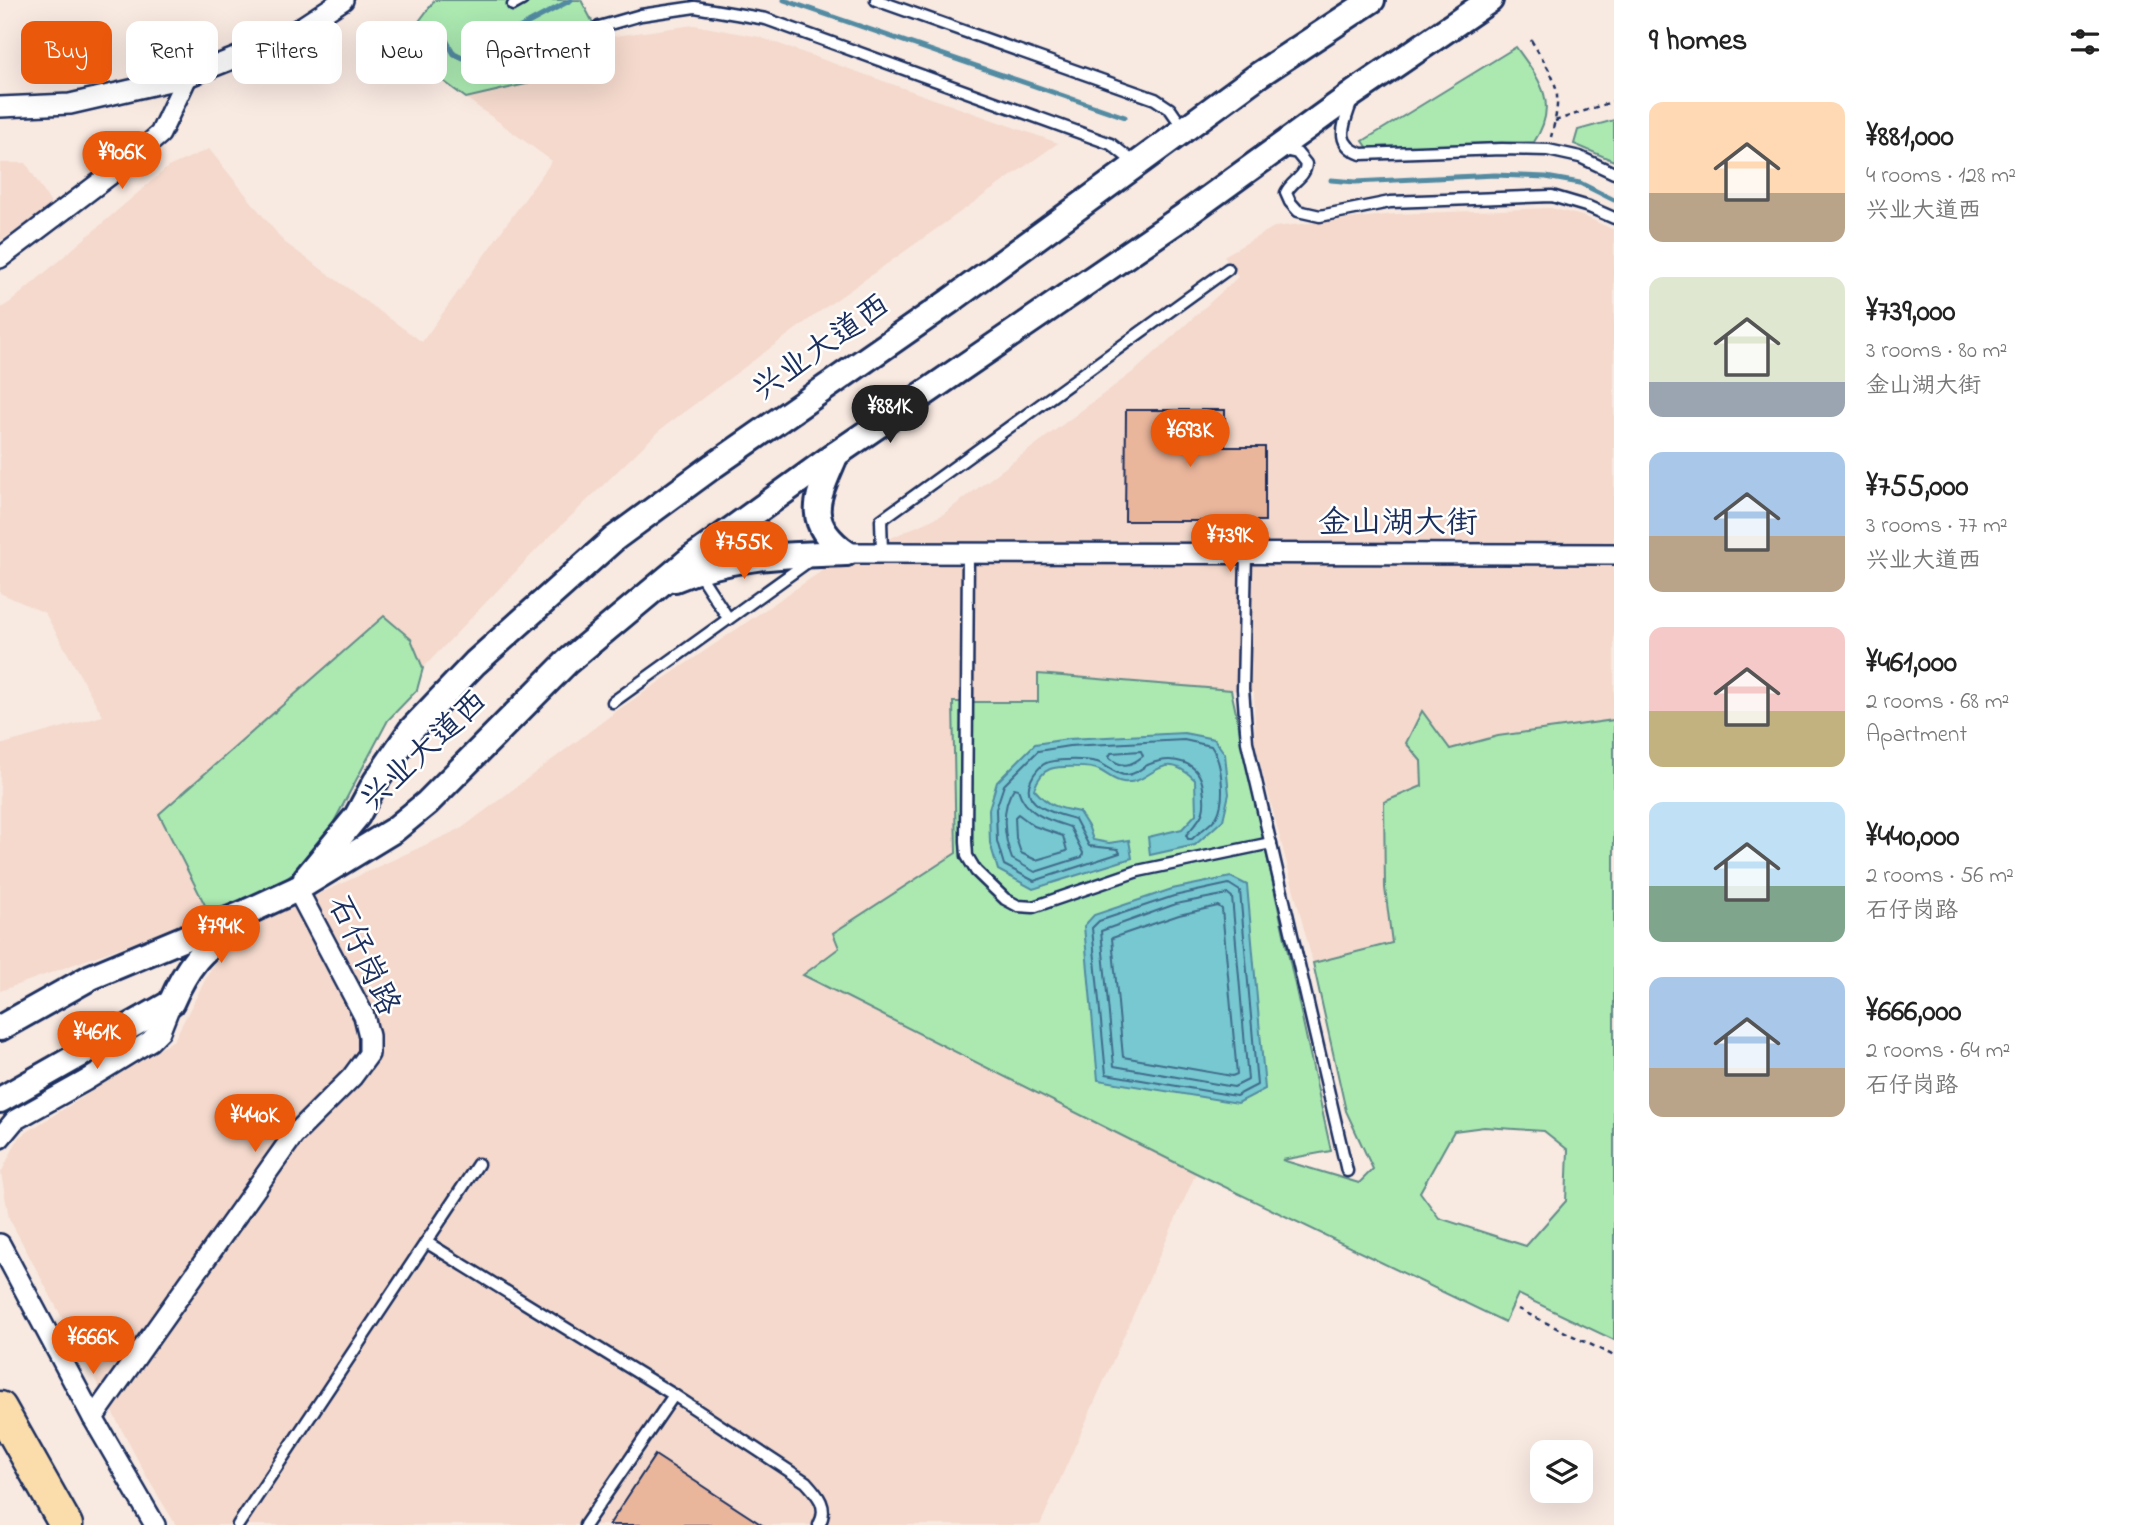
<!DOCTYPE html>
<html lang="en">
<head>
<meta charset="utf-8">
<style>
  body { margin:0; font-family:"Indie Flower","LXGW WenKai TC",sans-serif; background:#f2f2f2; color:#222; height:100vh; display:flex; flex-direction:column; font-size:26px; white-space:nowrap }
  * { box-sizing:border-box; margin:0 }
  p { font-size:23px; color:#767676 }
  .icon { flex:none; width:38px; height:38px; fill:none; stroke:currentColor; stroke-width:2; stroke-linecap:round; stroke-linejoin:round }
  .map { position:relative; flex:1; overflow:hidden }
  .side { display:flex; flex-direction:column; background:#fff; width:525px }
  .side>* { flex:none }
  .guide { position:absolute; left:21px; top:21px; width:665px; height:63px; display:flex; gap:14px }
  .fabs { position:absolute; left:1530px; top:1440px; display:grid; gap:14px }
  .fabs a { display:grid; place-items:center; width:63px; height:63px; border-radius:14px; background:#fff; box-shadow:0 7px 28px #0002; font-size:35px }
  .price { position:absolute; translate:-50% -60px; padding:0 16px; border-radius:24px; background:#ea580c; color:#fff; font-size:23px; line-height:46px; filter:drop-shadow(0 2px 4px #0008) }
  .price::after { content:''; position:absolute; left:50%; top:42px; width:21px; height:16px; margin-left:-10px; background:inherit; clip-path:polygon(0 0,100% 0,50% 100%) }
  .price.on { background:#222; color:#fff }
  ul { padding:0; list-style:none }
  li { display:flex; align-items:center; gap:21px; height:175px; padding:0 35px }
  li span { display:grid; place-items:center; flex:none; width:196px; height:140px; border-radius:14px; color:#555 }
  li>.icon { margin-inline-start:auto }
  span .icon { width:84px; height:84px; fill:#fffc; stroke-width:1 }
  li b { font-size:30px }
  h2 { display:flex; justify-content:space-between; align-items:center; height:84px; padding:0 35px; font-size:30px }
  .pill { padding:0 24px; border-radius:14px; background:#fff; box-shadow:0 7px 28px #0002; font-size:24px; line-height:63px }
  .pill.on { background:#ea580c; color:#fff }
  main { display:flex; flex:1; min-height:0 }
  .map>svg:first-child { display:block }
</style>
</head>
<body>
<main>
<div class="map">
<svg width="1614" height="1525" viewBox="0 0 1614 1525">
  <rect width="100%" height="100%" fill="#f8e9e1"/>
  <filter id="ink" filterUnits="userSpaceOnUse"><feTurbulence type="fractalNoise" baseFrequency=".0143" numOctaves="2"/><feDisplacementMap in="SourceGraphic" scale="14" xChannelSelector="R" yChannelSelector="G"/><feConvolveMatrix kernelMatrix="1 2 1 2 8 2 1 2 1" color-interpolation-filters="sRGB"/></filter>
  <g filter="url(#ink)">
    <g fill="#f4d9cc">
      <path d="M694 25 759 37 1058 143 823 309 661 429 540 546 423 668 411 639 159 814 210 915 0 991V745L103 716 45 613 0 593V309L12 301 168 167 209 149 284 242 422 342 552 161 466 98 526 84 601 38Z"/>
      <path d="M0 163H26L53 207 0 241Z"/>
      <path d="M1551 208 1586 217 1614 230V720L1498 736 1449 750 1422 712V786L1384 802 1385 888 1392 943 1313 963 1255 743 1254 692 1039 674V702L953 703 956 853 833 933 839 948 804 975 1196 1173 1040 1525H176L148 1479 9 1218 1 1173 19 1137 174 1040 228 936 462 828 618 710 829 566 942 515 1137 369 1238 277 1224 256 1274 227 1395 214Z"/>
    </g>
    <g fill="#abe9b1" stroke="#638c88" stroke-width="2" fill-rule="evenodd">
      <path d="M435 0H581L601 38 526 84 466 98 399 48Z"/>
      <path d="M1516 47C1539 79 1560 103 1534 142L1368 148 1363 141Z"/>
      <path d="M1614 120V161L1574 144 1578 130Z"/>
      <path d="M384 616 411 639 423 668 417 690 388 720 318 852 283 882 210 915 159 814Z"/>
      <path d="M1038 674 1231 690 1331 1151 1282 1160 1359 1183 1373 1169 1346 1111 1313 963 1392 943 1385 888 1384 802 1422 786 1421 761 1406 743 1422 711 1450 749 1498 736 1614 720V1340L1518 1294 1505 1322 1196 1173 803 975 839 948 833 933 956 853 953 702H1038ZM1484 1127 1544 1131 1568 1150 1566 1201 1526 1246 1439 1218 1420 1192 1454 1131Z"/>
    </g>
    <g fill="#77c8d0" stroke="#528ba2" stroke-width="2">
      <path d="M1184 733 1214 739 1225 754 1229 794 1223 820 1195 845 1150 855 1148 837 1182 829 1196 814 1195 780C1160 745 1152 786 1123 782 1114 781 1107 774 1099 770 1091 766 1059 766 1050 769 1042 772 1037 781 1034 789 1048 806 1058 808 1079 812L1089 828 1093 840 1109 843 1129 840 1132 858 1033 889 998 870 990 843 989 809 997 782 1035 744 1068 739Z"/>
      <path d="M1231 877 1247 885 1265 1089 1238 1103 1098 1080 1084 926 1094 915 1172 889Z"/>
    </g>
    <g fill="none" stroke-linecap="round" stroke-linejoin="round">
      <g stroke="#406c8c" stroke-width="2">
        <path d="M1184 740 1211 746C1222 761 1226 799 1217 816 1212 824 1199 832 1192 839H1188L1186 835C1202 816 1207 814 1203 788 1200 761 1172 755 1150 764 1141 767 1137 775 1126 775 1115 775 1107 765 1097 762 1084 759 1062 759 1049 762 1041 764 1034 773 1031 780 1019 806 1057 814 1075 819L1089 846 1118 849 1120 853 1034 881 1004 865 997 841 996 809 1004 785 1038 751 1069 746Z"/>
        <path d="M1141 751 1143 756C1131 766 1121 769 1109 757L1111 753Z"/>
        <path d="M1014 788 1018 789C1025 814 1048 820 1070 827L1083 853 1082 857 1035 872 1012 859C1004 838 1000 808 1014 788Z"/>
        <path d="M1018 814 1034 826 1063 836 1067 851 1036 860 1021 853 1016 838 1015 817Z"/>
        <path d="M1229 884 1240 891 1257 1085 1236 1096 1106 1074 1092 928 1099 921 1174 896Z"/>
        <path d="M1228 894 1232 897 1248 1080 1234 1087 1114 1066 1101 931 1176 904Z"/>
        <path d="M1218 906 1222 909 1237 1074 1232 1076 1123 1057 1112 938 1179 915Z"/>
      </g>
      <g stroke="#528ba2" stroke-width="5">
        <path d="M784 0 1125 117"/>
        <path d="M441 31 454 54 463 58 571 0"/>
        <path d="M1331 180 1355 182 1495 175 1546 177 1580 183 1614 200"/>
      </g>
    </g>
    <g fill="#e9b59b" stroke="#1b2f5e" stroke-width="2">
      <path d="M1126 410H1225V447H1265V521H1125Z"/>
      <path d="M655 1455 762 1525H609Z"/>
    </g>
    <g fill="none" stroke-linecap="round" stroke-linejoin="round">
      <g stroke="#1b2f5e" stroke-width="15">
        <g id="service">
          <path d="M876 0 1155 99 1170 109 1184 129"/>
          <path d="M513 5 522 0"/>
          <path d="M561 51 599 27 641 15 695 7 766 19 1111 144 1136 164"/>
          <path d="M1352 100C1345 123 1332 143 1361 154L1502 149 1548 150 1580 157 1614 173"/>
          <path d="M1280 149 1297 153 1306 164C1305 178 1291 181 1286 193L1290 202 1298 211 1320 216 1390 202 1552 196 1589 207 1614 218"/>
          <path d="M882 552 881 520 1228 269"/>
          <path d="M968 553 966 841 967 856 976 871 1005 899 1018 906 1033 907 1138 871 1271 843"/>
          <path d="M1246 554 1243 689 1247 742 1347 1171"/>
          <path d="M698 572 728 618"/>
          <path d="M613 702 809 561"/>
          <path d="M426 1242 674 1395 806 1482C818 1495 829 1507 819 1525"/>
          <path d="M238 1525 478 1164"/>
          <path d="M585 1525 674 1395"/>
        </g>
      </g>
      <g stroke="#1b2f5e" stroke-width="24">
        <g id="minor">
          <path d="M0 107 70 104 187 77 285 38 343 0"/>
          <path d="M0 258 131 159 160 134 187 77"/>
          <path d="M846 553 1614 554"/>
          <path d="M0 1138 15 1120 85 1081 150 1041 160 1031 171 1003"/>
          <path d="M0 1244 93 1418 155 1525"/>
          <path d="M93 1418 293 1136 352 1077 369 1054V1036L364 1016 297 889"/>
        </g>
      </g>
      <g stroke="#1b2f5e" stroke-width="30">
        <g id="tertiary">
          <path d="M836 454C818 497 802 521 846 553"/>
          <path d="M675 579C731 555 786 555 846 553"/>
          <path d="M306 878 357 816 376 781 411 730 475 663 615 538 713 466 950 301 1260 74 1372 0"/>
          <path d="M0 1028 91 977 247 912 297 889 394 830 427 803 567 662 688 561 836 454 1184 216 1354 93 1490 0"/>
          <path d="M0 1100 171 1003C188 964 200 953 232 926"/>
        </g>
      </g>
      <g stroke="#1b2f5e" stroke-width="37">
        <path id="primary" d="M0 1408 66 1525"/>
      </g>
      <g stroke="#1b2f5e" stroke-width="2.5" stroke-dasharray="5 5" stroke-linecap="butt">
        <path d="M1531 40C1556 81 1564 88 1551 137"/>
        <path d="M1555 121 1614 101"/>
        <path d="M1518 1309 1614 1356"/>
      </g>
      <use href="#service" stroke="#fff" stroke-width="10"/>
      <use href="#minor" stroke="#fff" stroke-width="19"/>
      <use href="#tertiary" stroke="#fff" stroke-width="24"/>
      <use href="#primary" stroke="#faddab" stroke-width="32"/>
    </g>
  </g>
  <g text-anchor="middle" dominant-baseline="central" stroke-width="5" stroke-linejoin="round" paint-order="stroke">
    <g font-size="32" fill="#1b2f5e" stroke="#fff">
      <text transform="translate(822 349) rotate(-35)">兴业大道西</text>
      <text x="1398" y="524">金山湖大街</text>
      <text transform="translate(425 752) rotate(-43)">兴业大道西</text>
      <text transform="translate(362 956) rotate(65)">石仔岗路</text>
    </g>
  </g>
</svg>
<div class="fabs">
<a><svg class="icon" aria-label="layers" viewBox="0 0 24 24"><path d="M12 4l9 5-9 5-9-5zM3 14l9 5 9-5"/></svg></a>
</div>
<b class="price" style="left:122px;top:191px">¥906K</b>
<b class="price on" style="left:890px;top:445px">¥881K</b>
<b class="price" style="left:1190px;top:469px">¥693K</b>
<b class="price" style="left:1230px;top:574px">¥739K</b>
<b class="price" style="left:744px;top:581px">¥755K</b>
<b class="price" style="left:221px;top:965px">¥794K</b>
<b class="price" style="left:97px;top:1071px">¥461K</b>
<b class="price" style="left:255px;top:1154px">¥440K</b>
<b class="price" style="left:93px;top:1376px">¥666K</b>
<div class="guide">
<a class="pill on">Buy</a>
<a class="pill">Rent</a>
<a class="pill">Filters</a>
<a class="pill">New</a>
<a class="pill">Apartment</a>
</div>
</div>
<section class="side">
<h2>9 homes<svg class="icon" aria-label="filters" viewBox="0 0 24 24"><path d="M4 7h16M4 17h16"/><circle cx="9" cy="7" r="2"/><circle cx="15" cy="17" r="2"/></svg></h2>
<ul>
<li><span style="background:linear-gradient(#ffd9b3 65%,#b9a48a 0)"><svg class="icon" aria-label="home" viewBox="0 0 24 24"><path d="M3 11l9-7 9 7M6 9v11h12V9"/></svg></span><div><b>¥881,000</b><p>4 rooms · 128 m²</p><p>兴业大道西</p></div></li>
<li><span style="background:linear-gradient(#dfe7d0 75%,#9aa5b1 0)"><svg class="icon" aria-label="home" viewBox="0 0 24 24"><path d="M3 11l9-7 9 7M6 9v11h12V9"/></svg></span><div><b>¥739,000</b><p>3 rooms · 80 m²</p><p>金山湖大街</p></div></li>
<li><span style="background:linear-gradient(#a9c7e8 60%,#b9a48a 0)"><svg class="icon" aria-label="home" viewBox="0 0 24 24"><path d="M3 11l9-7 9 7M6 9v11h12V9"/></svg></span><div><b>¥755,000</b><p>3 rooms · 77 m²</p><p>兴业大道西</p></div></li>
<li><span style="background:linear-gradient(#f6c9c9 60%,#c2b280 0)"><svg class="icon" aria-label="home" viewBox="0 0 24 24"><path d="M3 11l9-7 9 7M6 9v11h12V9"/></svg></span><div><b>¥461,000</b><p>2 rooms · 68 m²</p><p>Apartment</p></div></li>
<li><span style="background:linear-gradient(#bfe0f5 60%,#7fa58c 0)"><svg class="icon" aria-label="home" viewBox="0 0 24 24"><path d="M3 11l9-7 9 7M6 9v11h12V9"/></svg></span><div><b>¥440,000</b><p>2 rooms · 56 m²</p><p>石仔岗路</p></div></li>
<li><span style="background:linear-gradient(#a9c7e8 65%,#b9a48a 0)"><svg class="icon" aria-label="home" viewBox="0 0 24 24"><path d="M3 11l9-7 9 7M6 9v11h12V9"/></svg></span><div><b>¥666,000</b><p>2 rooms · 64 m²</p><p>石仔岗路</p></div></li>
</ul>
</section>
</main>
</body>
</html>
